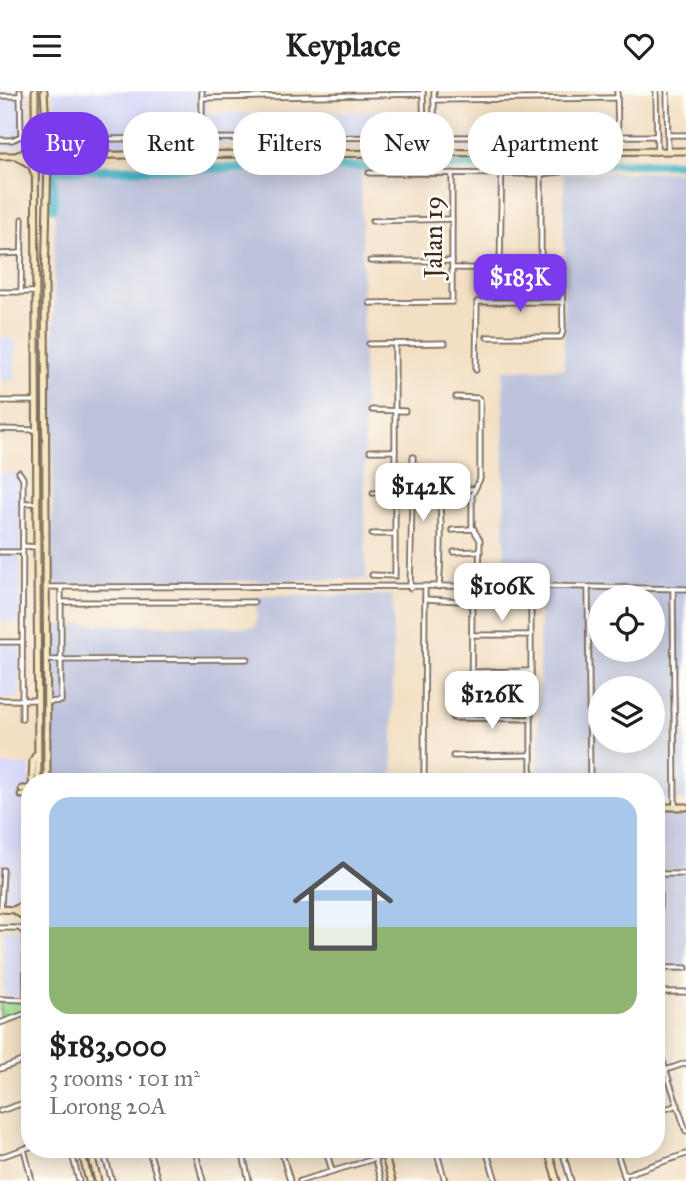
<!DOCTYPE html>
<html lang="en">
<head>
<meta charset="utf-8">
<style>
  body { margin:0; font-family:"IM FELL Great Primer",serif; background:#f2f2f2; color:#202124; height:100vh; display:flex; flex-direction:column; font-size:26px; white-space:nowrap }
  * { box-sizing:border-box; margin:0 }
  p { font-size:23px; color:#757577 }
  .icon { flex:none; width:38px; height:38px; fill:none; stroke:currentColor; stroke-width:2; stroke-linecap:round; stroke-linejoin:round }
  .map { position:relative; flex:1; overflow:hidden }
  .drawer { position:absolute; left:21px; top:682px; width:644px; height:385px; display:flex; flex-direction:column; background:#fff; border-radius:28px; box-shadow:0 4px 18px #0003 }
  .drawer>* { flex:none }
  .banner { position:absolute; left:21px; top:21px; width:644px; height:63px; display:flex; gap:14px }
  .tools { position:absolute; left:588px; top:494px; display:grid; gap:14px }
  .tools a { display:grid; place-items:center; width:77px; height:77px; border-radius:50%; background:#fff; box-shadow:0 4px 18px #0003; font-size:35px }
  .price { position:absolute; translate:-50% -60px; padding:0 16px; border-radius:14px; background:#fff; color:#222; font-size:23px; line-height:46px; filter:drop-shadow(0 2px 4px #0008) }
  .price::after { content:''; position:absolute; left:50%; top:42px; width:21px; height:16px; margin-left:-10px; background:inherit; clip-path:polygon(0 0,100% 0,50% 100%) }
  .price.active { background:#7c3aed; color:#fff }
  ul { padding:0; list-style:none }
  li { display:grid; align-content:center; gap:14px; height:371px; padding:0 28px }
  li span { display:grid; place-items:center; height:217px; border-radius:21px; color:#555 }
  li>.icon { margin-inline-start:auto }
  span .icon { width:126px; height:126px; fill:#fffc; stroke-width:1 }
  li b { font-size:30px }
  .chip { padding:0 24px; border-radius:28px; background:#fff; box-shadow:0 4px 18px #0003; font-size:24px; line-height:63px }
  .chip.active { background:#7c3aed; color:#fff }
  header { display:flex; justify-content:space-between; align-items:center; height:91px; padding:0 28px; background:#fff; font-size:32px; font-weight:700 }
  .map>svg:first-child { display:block }
</style>
</head>
<body>
<header><svg class="icon" aria-label="menu" viewBox="0 0 24 24"><path d="M4 6h16M4 12h16M4 18h16"/></svg>Keyplace<svg class="icon" aria-label="heart" viewBox="0 0 24 24"><path d="M12 20l-8-8c-3-5 5-10 8-4 3-6 11-1 8 4z"/></svg></header>
<div class="map">
<svg width="686" height="1090" viewBox="0 0 686 1090">
  <rect width="100%" height="100%" fill="#fdfcf7"/>
  <filter id="ink" filterUnits="userSpaceOnUse"><feTurbulence type="fractalNoise" baseFrequency=".0143" numOctaves="2"/><feDisplacementMap in="SourceGraphic" scale="14" xChannelSelector="R" yChannelSelector="G"/><feConvolveMatrix kernelMatrix="1 2 1 2 8 2 1 2 1" color-interpolation-filters="sRGB"/></filter>
  <filter id="wash" filterUnits="userSpaceOnUse"><feTurbulence type="fractalNoise" baseFrequency=".00686" numOctaves="4" result="noise"/><feDisplacementMap in="SourceGraphic" scale="28" xChannelSelector="R" yChannelSelector="G"/><feGaussianBlur stdDeviation="1.57" result="paint"/><feColorMatrix in="noise" values="0 0 0 0 0 0 0 0 0 0 0 0 0 0 0 0 0 1.4 0 .05"/><feComposite in="paint" operator="in"/></filter>
  <g filter="url(#wash)">
    <rect width="100%" height="100%" fill="#f3dfc3"/>
    <g fill="#d6d8f8">
      <path d="M0 0H27L29 48 17 57H0Z"/>
      <path d="M54 0H206L208 3V23L431 20V51L63 54 55 41Z"/>
      <rect x="0" y="248" width="15" height="41"/>
      <path d="M0 382H19L21 385 20 532 0 531Z"/>
      <path d="M0 553H20L19 607 0 608Z"/>
      <path d="M0 674H30L29 802 15 811 0 812Z"/>
      <path d="M3 839H18L23 843 24 907 5 906Z"/>
    </g>
    <g fill="#bec3dd" fill-rule="evenodd">
      <path d="M361 79 366 488 52 493 55 80Z"/>
      <path d="M686 80V709H656V691H538L540 499 505 498 503 279 564 277V83ZM600 506H653V558H600ZM600 597H653V649H600Z"/>
      <path d="M393 504V691H52L54 533 256 536 257 505Z"/>
      <rect x="656" y="723" width="30" height="158"/>
    </g>
    <path fill="#9bdb90" stroke="#6b8257" stroke-width="2" d="M0 909 24 911 27 919 0 928Z"/>
    <g fill="none" stroke-linecap="round" stroke-linejoin="round">
      <path stroke="#4ab6c7" stroke-width="9" d="M53 117V79L686 72"/>
    </g>
  </g>
  <g filter="url(#ink)">
    <g fill="none" stroke-linecap="round" stroke-linejoin="round">
      <g stroke="#7b6958" stroke-width="7">
        <g id="street">
          <path d="M202 0V64"/>
          <path d="M423 0 424 61"/>
          <path d="M434 0V39L442 46 657 45"/>
          <path d="M617 0 618 45"/>
          <path d="M656 0 657 61"/>
          <path d="M667 0 668 60"/>
          <path d="M0 5H20"/>
          <path d="M202 7 423 3"/>
          <path d="M434 9 617 7"/>
          <path d="M667 44H686"/>
          <path d="M94 48 424 46"/>
          <path d="M0 49H12L21 45 20 0"/>
          <path d="M393 61 394 82"/>
          <path d="M369 82 541 83 561 81 569 75"/>
          <path d="M541 83V178"/>
          <path d="M372 130 452 128"/>
          <path d="M0 163 22 162"/>
          <path d="M370 170H452"/>
          <path d="M452 177 562 178 563 240 561 246H487"/>
          <path d="M500 178 502 62"/>
          <path d="M0 201H35"/>
          <path d="M21 201 22 128"/>
          <path d="M370 212 452 211V82"/>
          <path d="M369 253 445 252"/>
          <path d="M476 279 477 211H562"/>
          <path d="M456 306 478 307 480 309V388L472 404V436L480 449 479 486 475 496"/>
          <path d="M0 310H36"/>
          <path d="M372 319 405 320"/>
          <path d="M0 338 36 339"/>
          <path d="M370 360H395"/>
          <path d="M433 379C434 391 439 401 440 412 442 440 441 468 439 496"/>
          <path d="M19 381 23 387 22 628"/>
          <path d="M455 398H474"/>
          <path d="M373 402 395 401"/>
          <path d="M23 412H37"/>
          <path d="M452 439 474 438"/>
          <path d="M372 443H394"/>
          <path d="M23 455 37 456"/>
          <path d="M0 461H22"/>
          <path d="M454 461 480 460"/>
          <path d="M372 484 395 485V253"/>
          <path d="M46 496 542 495 686 498"/>
          <path d="M410 497 413 366"/>
          <path d="M588 497 590 691"/>
          <path d="M673 499 675 716"/>
          <path d="M425 508 531 514V691"/>
          <path d="M61 511H254"/>
          <path d="M472 544H531"/>
          <path d="M0 551H22"/>
          <path d="M46 569 247 568"/>
          <path d="M471 581 531 580"/>
          <path d="M0 609H38"/>
          <path d="M47 611 61 610V497"/>
          <path d="M453 627 531 628"/>
          <path d="M471 627 472 509"/>
          <path d="M453 665 531 664"/>
          <path d="M424 691 425 497"/>
          <path d="M656 783H686"/>
          <path d="M1 818 3 779"/>
          <path d="M0 837H19L25 842 26 909 30 920"/>
          <path d="M658 877H686"/>
          <path d="M659 877V783"/>
          <path d="M656 901H686"/>
          <path d="M0 908 26 909"/>
          <path d="M0 932 30 921"/>
          <path d="M656 950 686 1040"/>
          <path d="M0 978 30 967"/>
          <path d="M666 979 686 972"/>
          <path d="M0 1020 30 1010"/>
          <path d="M656 1021 678 1014"/>
          <path d="M24 1058 32 1090"/>
          <path d="M71 1059 79 1090"/>
          <path d="M103 1059 112 1090"/>
          <path d="M149 1059 158 1090"/>
          <path d="M195 1059 203 1090"/>
          <path d="M242 1059 249 1090"/>
          <path d="M281 1059 290 1090"/>
          <path d="M326 1059 332 1080"/>
          <path d="M372 1059 381 1090"/>
          <path d="M436 1059 445 1090"/>
          <path d="M486 1059 496 1090"/>
          <path d="M562 1059 571 1090"/>
          <path d="M616 1059 626 1090"/>
          <path d="M0 1066 30 1056"/>
          <path d="M624 1084 686 1063"/>
          <path d="M300 1090 384 1065"/>
        </g>
      </g>
      <g stroke="#7b6958" stroke-width="9">
        <g id="secondary">
          <path d="M35 0 38 691"/>
          <path d="M44 0 48 65 45 191 47 691"/>
          <path d="M49 49 56 59 64 64"/>
          <path d="M18 64 30 58 34 51"/>
          <path d="M0 65 686 60"/>
          <path d="M19 67 31 74 35 84"/>
          <path d="M32 691 33 669 36 664"/>
          <path d="M22 698H30"/>
          <path d="M21 704H30"/>
          <path d="M656 716H686"/>
          <path d="M0 818 30 820"/>
          <path d="M14 819 30 809"/>
          <path d="M17 821 30 830"/>
          <path d="M81 1059 89 1090"/>
          <path d="M90 1059 98 1090"/>
          <path d="M383 1059 392 1090"/>
          <path d="M548 1059 557 1090"/>
        </g>
      </g>
      <use href="#street" stroke="#fff" stroke-width="3.5"/>
      <use href="#secondary" stroke="#f7e8c3" stroke-width="5"/>
    </g>
  </g>
  <g text-anchor="middle" dominant-baseline="central" stroke-width="5" stroke-linejoin="round" paint-order="stroke">
    <g font-size="26" fill="#3b2a1e" stroke="#fdfcf7">
      <text transform="translate(433 146) rotate(-90)">Jalan 19</text>
    </g>
  </g>
</svg>
<div class="tools">
<a><svg class="icon" aria-label="locate" viewBox="0 0 24 24"><circle cx="12" cy="12" r="6"/><path d="M12 2v4M12 18v4M2 12h4M18 12h4"/></svg></a>
<a><svg class="icon" aria-label="layers" viewBox="0 0 24 24"><path d="M12 4l9 5-9 5-9-5zM3 14l9 5 9-5"/></svg></a>
</div>
<b class="price active" style="left:520px;top:223px">$183K</b>
<b class="price" style="left:423px;top:432px">$142K</b>
<b class="price" style="left:502px;top:532px">$106K</b>
<b class="price" style="left:492px;top:640px">$126K</b>
<div class="banner">
<a class="chip active">Buy</a>
<a class="chip">Rent</a>
<a class="chip">Filters</a>
<a class="chip">New</a>
<a class="chip">Apartment</a>
</div>
<section class="drawer">
<ul>
<li><span style="background:linear-gradient(#a9c7e8 60%,#8fb573 0)"><svg class="icon" aria-label="home" viewBox="0 0 24 24"><path d="M3 11l9-7 9 7M6 9v11h12V9"/></svg></span><div><b>$183,000</b><p>3 rooms · 101 m²</p><p>Lorong 20A</p></div></li>
</ul>
</section>
</div>
</body>
</html>
